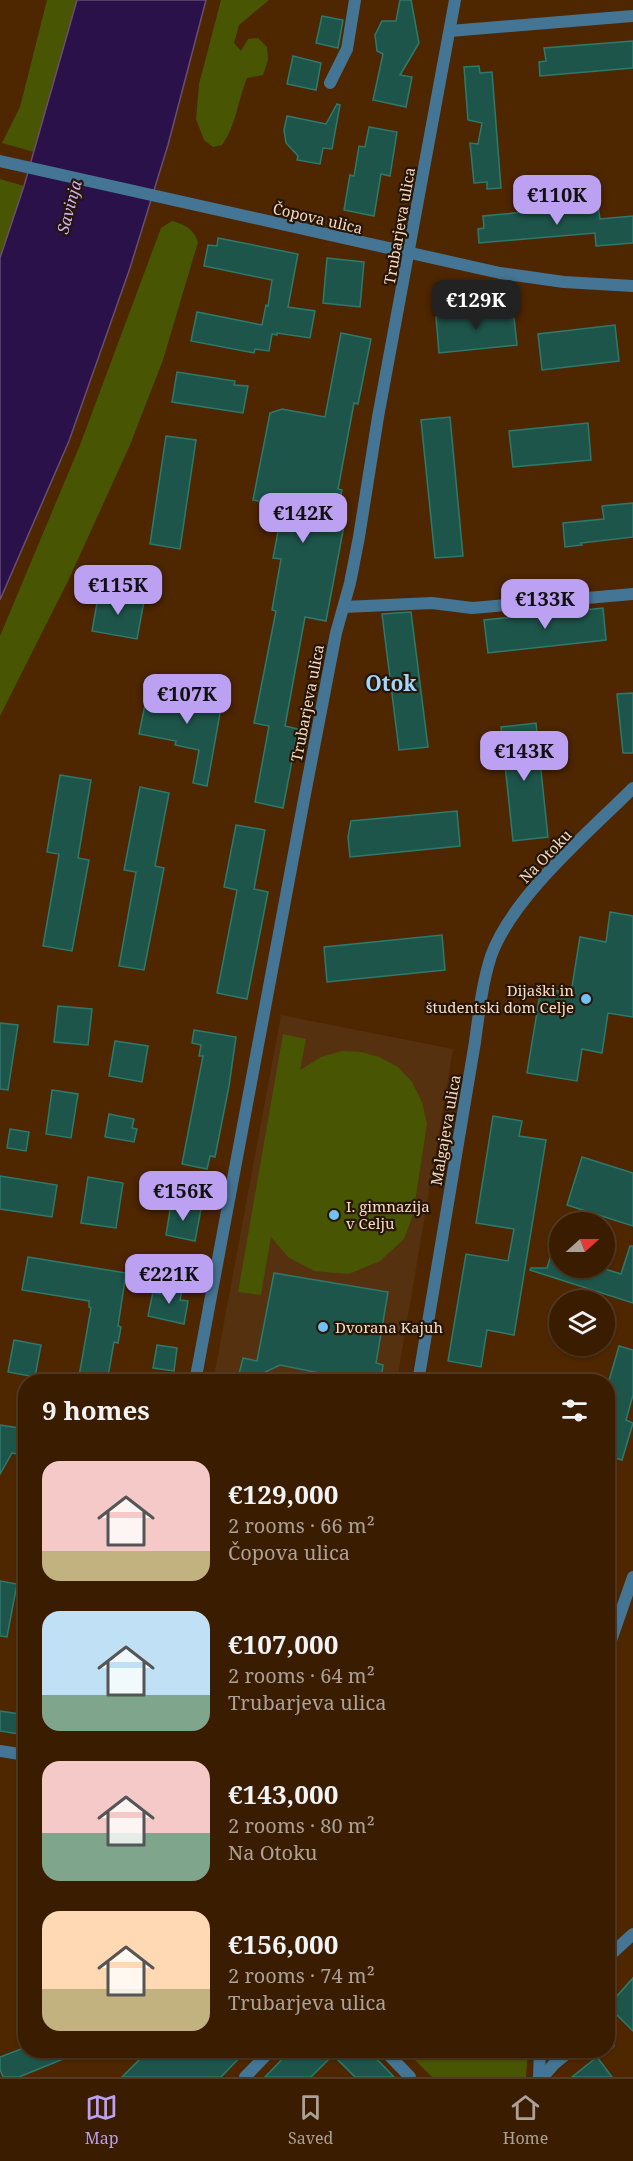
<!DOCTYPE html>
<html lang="en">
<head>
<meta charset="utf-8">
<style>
  body { margin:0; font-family:"Noto Serif",serif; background:#45290f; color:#f1f3f6; height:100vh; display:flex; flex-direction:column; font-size:22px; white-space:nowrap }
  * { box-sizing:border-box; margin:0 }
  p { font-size:20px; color:#aba199 }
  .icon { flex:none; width:33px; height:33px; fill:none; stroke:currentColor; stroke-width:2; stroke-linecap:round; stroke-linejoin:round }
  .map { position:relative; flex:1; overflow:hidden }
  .drawer { position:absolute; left:18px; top:1374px; width:597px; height:684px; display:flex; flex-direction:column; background:#3a1c00; border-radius:24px; box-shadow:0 2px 4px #0004,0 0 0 2px #543a22 }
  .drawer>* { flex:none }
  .needle { width:39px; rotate:69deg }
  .fabs { position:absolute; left:549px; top:1212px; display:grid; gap:12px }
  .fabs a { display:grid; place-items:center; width:66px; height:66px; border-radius:50%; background:#3a1c00; box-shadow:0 2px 4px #0004,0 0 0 2px #543a22; font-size:30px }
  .price { position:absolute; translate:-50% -51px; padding:0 14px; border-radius:12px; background:#bca0f2; color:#111; font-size:20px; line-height:39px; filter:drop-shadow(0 2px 3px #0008) }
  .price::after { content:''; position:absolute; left:50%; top:36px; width:18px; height:14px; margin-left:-9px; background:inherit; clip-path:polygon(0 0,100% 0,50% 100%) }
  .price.on { background:#222; color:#fff }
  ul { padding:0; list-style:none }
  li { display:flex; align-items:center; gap:18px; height:150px; padding:0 24px }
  li span { display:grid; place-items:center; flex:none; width:168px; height:120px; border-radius:18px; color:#555 }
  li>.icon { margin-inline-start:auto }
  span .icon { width:72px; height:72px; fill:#fffc; stroke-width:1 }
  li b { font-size:26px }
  h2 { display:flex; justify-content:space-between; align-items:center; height:72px; padding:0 24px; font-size:26px }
  .tab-bar { display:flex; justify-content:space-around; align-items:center; height:84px; border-top:2px solid #543a22; background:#3a1c00; font-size:16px; color:#aba199 }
  .tab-bar a { display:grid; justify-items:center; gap:3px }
  .tab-bar .on { color:#bca0f2 }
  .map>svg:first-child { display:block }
</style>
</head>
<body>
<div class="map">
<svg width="633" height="2077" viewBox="0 0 633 2077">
  <rect width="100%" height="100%" fill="#4e2600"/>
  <path fill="#55310f" d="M281 1015 453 1049 397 1381 213 1382Z"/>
  <g fill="#485503">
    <path d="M47 0H77L34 152 2 143 20 107Z"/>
    <path d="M221 0H269L239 25 234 43 241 51 248 39 258 38 267 47 268 60 263 75 247 78C238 100 236 126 222 145L213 147 204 140 196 119 199 84Z"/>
    <path d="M0 179 24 186 0 258Z"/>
    <path d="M172 221C185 225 193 228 198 242L163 360 130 445 69 579 0 716V636L80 445 161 228Z"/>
    <path d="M283 1034 306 1039 300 1070 321 1057 342 1051 361 1052 379 1057 398 1067 412 1082 422 1102 427 1124 413 1215 404 1239 380 1261 349 1274 314 1271 288 1257 271 1237 261 1295 238 1292Z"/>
    <path d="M406 2051H528L526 2077H432Z"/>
  </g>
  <path fill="#2b114a" stroke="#684e70" stroke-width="1.5" d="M77 0H206L168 145 130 268 69 441 0 600V258L24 186Z"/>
  <g fill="#1e554b" stroke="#2d7a6d" stroke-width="1.5">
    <path d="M400 0H411L419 43 400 75 412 77 406 107 373 100 383 54 377 51 375 35 382 21H396Z"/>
    <path d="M322 16 343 20 338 48 316 43Z"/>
    <path d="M633 41V68L540 76 539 62 546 61 544 48Z"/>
    <path d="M293 56 321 63 316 90 287 84Z"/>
    <path d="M479 66 480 73 492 72 501 188 487 189V182L474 183 470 143 478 144 482 123 468 120 464 67Z"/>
    <path d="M337 104 340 105 332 149 323 148 320 164 297 160 298 156 286 143 284 130 287 116 326 124Z"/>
    <path d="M369 127 397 132 390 176 381 174 374 216 344 210 350 175 354 176 359 146 365 147Z"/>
    <path d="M598 205 600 219 633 216V243L596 246 595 233 479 243 478 229 484 228 483 216Z"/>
    <path d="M218 238 298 254 288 307 315 311 310 338 277 333V335L272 334 269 351 255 349 254 353 191 341 197 312 262 325 266 305 268 306 272 280 204 266 208 245 217 246Z"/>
    <path d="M327 258 364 262 360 307 323 303Z"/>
    <path d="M513 309 517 345 439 353 436 317Z"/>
    <path d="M615 325 619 361 542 370 538 334Z"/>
    <path d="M341 333 371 339 358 404 354 403 338 489 342 490 337 513 346 515 326 621 305 617 285 726 298 729 283 808 255 802 269 726 254 723 276 611 272 610 281 559 273 558 283 505 253 500 270 413 282 409 325 417Z"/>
    <path d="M177 372 235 381 234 385 248 386 243 413 172 402Z"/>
    <path d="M450 417 463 556 435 558 421 420Z"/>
    <path d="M588 423 591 460 513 467 509 431Z"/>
    <path d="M166 436 196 440 180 549 150 544Z"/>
    <path d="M633 503V537L581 543 582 545 565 547 563 523 604 519 602 506Z"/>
    <path d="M99 592 144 601 137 639 92 631Z"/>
    <path d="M603 608 606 640 488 653 484 620Z"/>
    <path d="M411 612 428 747 399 750 382 614Z"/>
    <path d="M213 677 226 680 207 786 193 783 199 750 175 745 176 741 139 734 147 695 181 701V698L208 704Z"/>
    <path d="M633 693V753H623L617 694Z"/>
    <path d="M536 723 548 837 513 841 501 727Z"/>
    <path d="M60 775 91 780 78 858 89 860 72 951 43 946 59 854 47 852Z"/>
    <path d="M140 787 169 793 155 866 164 868 144 970 119 966 136 872 124 870Z"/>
    <path d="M457 811 460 846 350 857 348 837 351 821Z"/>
    <path d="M236 825 265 830 254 889 268 892 247 999 217 993 237 890 224 887Z"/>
    <path d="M610 912 633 916V1017L608 1013 602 1053 582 1049 577 1081 527 1073 541 988 571 993 580 937 606 942Z"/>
    <path d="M442 935 445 970 327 982 324 947Z"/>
    <path d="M58 1006 92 1009 88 1045 54 1042Z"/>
    <path d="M0 1023 18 1025 8 1090 0 1089Z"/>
    <path d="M194 1030 236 1037 229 1086 215 1157 210 1156 207 1169 182 1164 203 1056H199L201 1045 192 1043Z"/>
    <path d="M115 1041 148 1046 142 1082 109 1076Z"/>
    <path d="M52 1090 78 1094 71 1138 46 1134Z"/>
    <path d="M109 1114 134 1119 132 1128 137 1129 134 1142 105 1137Z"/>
    <path d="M493 1116 522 1121 519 1136 546 1140 514 1335 487 1330 481 1367 448 1361 466 1254 508 1261 514 1229 476 1223Z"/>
    <path d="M10 1129 29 1132 26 1151 7 1148Z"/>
    <path d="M582 1157 633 1173V1226L567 1205Z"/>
    <path d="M0 1176 57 1185 52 1217 0 1209Z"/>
    <path d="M88 1177 123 1183 116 1228 81 1223Z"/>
    <path d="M171 1204 201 1209 195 1241 166 1235Z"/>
    <path d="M556 1238 560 1239V1268H602L621 1274 630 1246H633V1303L530 1270 531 1268H547Z"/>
    <path d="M28 1257 126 1273 118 1326 121 1327 118 1343 114 1342 107 1382H78L91 1308 89 1307V1301L22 1290Z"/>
    <path d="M274 1273 388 1292 376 1363 383 1365 381 1379 374 1378 373 1382H364L280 1365 257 1376 255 1382H237L243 1358 257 1361Z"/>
    <path d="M167 1282 183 1286 180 1300 188 1301 184 1324 148 1316 153 1292 165 1295Z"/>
    <path d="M14 1340 41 1345 35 1377 8 1372Z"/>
    <path d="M157 1345 177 1348 174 1371 153 1368Z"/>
    <path d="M619 1346 633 1350V1395L626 1420 633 1423 622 1460 608 1456V1384Z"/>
    <path d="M0 1425 26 1429 23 1455 12 1453 0 1474Z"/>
    <path d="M0 1581 17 1584 7 1637 0 1636Z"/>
    <path d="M0 1711 26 1715V1735L0 1731Z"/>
    <path d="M633 1978V2031L608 2006Z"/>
    <path d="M26 2047V2050L83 2051 19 2077H3L0 2069V2057Z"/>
    <path d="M149 2050H247L221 2077H122Z"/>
    <path d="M291 2050H368L394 2077H355L333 2055 311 2077H265Z"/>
    <path d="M597 2057 612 2077H572Z"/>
  </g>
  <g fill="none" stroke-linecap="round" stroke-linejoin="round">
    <g stroke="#457594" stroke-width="12">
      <path d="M450 31 633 16"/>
      <path d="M330 83 347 49 355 0"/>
      <path d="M344 607 432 603 472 608 633 594"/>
      <path d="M195 1382 305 794 336 633 350 583 359 537 378 417 455 0"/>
      <path d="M418 1382 475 1042C479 1013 482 984 491 956 512 897 588 833 633 788"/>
      <path d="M0 1751 26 1755"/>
      <path d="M608 1957 633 1934"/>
      <path d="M384 2050 410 2077"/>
      <path d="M245 2077 271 2050"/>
      <path d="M539 2077 540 2050"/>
      <path d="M543 2077 554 2064 571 2050"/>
    </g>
    <g stroke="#457594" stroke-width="12">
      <path d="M0 161 500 273 564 282 633 286"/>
      <path d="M608 1649 633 1577"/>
      <path d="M608 2043 609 2044"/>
    </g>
  </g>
  <g fill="#72c1f5" stroke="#271506" stroke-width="2">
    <circle cx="586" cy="999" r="6"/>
    <circle cx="334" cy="1215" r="6"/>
    <circle cx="323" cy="1327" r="6"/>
  </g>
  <g text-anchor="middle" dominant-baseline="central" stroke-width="4.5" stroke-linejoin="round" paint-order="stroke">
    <g font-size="15" fill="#f5dbc8" stroke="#271506">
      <text transform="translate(318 218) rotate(13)">Čopova ulica</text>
      <text transform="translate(399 226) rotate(-80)">Trubarjeva ulica</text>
      <text transform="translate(307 703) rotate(-79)">Trubarjeva ulica</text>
      <text transform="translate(545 856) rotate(-46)">Na Otoku</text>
      <text transform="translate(445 1130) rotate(-80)">Malgajeva ulica</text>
    </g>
    <g font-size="15" fill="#f5dbc8" stroke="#271506" text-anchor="start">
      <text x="574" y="990" text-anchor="end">Dijaški in<tspan x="574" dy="17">študentski dom Celje</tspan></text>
      <text x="346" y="1206">I. gimnazija<tspan x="346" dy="17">v Celju</tspan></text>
      <text x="335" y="1327">Dvorana Kajuh</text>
    </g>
    <g font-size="16" font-style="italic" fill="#ccb4fd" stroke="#271506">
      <text transform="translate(69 207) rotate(-75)">Savinja</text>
    </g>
    <g font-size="21" font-weight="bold" fill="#9fd7fe" stroke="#271506">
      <text x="391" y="683">Otok</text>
    </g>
  </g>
</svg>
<div class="fabs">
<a><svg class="needle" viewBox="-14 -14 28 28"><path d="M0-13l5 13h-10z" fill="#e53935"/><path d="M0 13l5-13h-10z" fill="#aba199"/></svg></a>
<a><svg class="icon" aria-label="layers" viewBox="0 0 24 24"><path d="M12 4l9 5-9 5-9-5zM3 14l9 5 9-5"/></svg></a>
</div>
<b class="price" style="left:557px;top:226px">€110K</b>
<b class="price on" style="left:476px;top:331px">€129K</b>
<b class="price" style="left:303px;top:544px">€142K</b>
<b class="price" style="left:118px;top:616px">€115K</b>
<b class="price" style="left:545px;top:630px">€133K</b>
<b class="price" style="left:187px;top:725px">€107K</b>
<b class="price" style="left:524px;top:782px">€143K</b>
<b class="price" style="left:183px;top:1222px">€156K</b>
<b class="price" style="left:169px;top:1305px">€221K</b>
<section class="drawer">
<h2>9 homes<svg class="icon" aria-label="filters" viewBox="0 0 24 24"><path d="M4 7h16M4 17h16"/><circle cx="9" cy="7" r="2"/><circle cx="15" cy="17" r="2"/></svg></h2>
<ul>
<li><span style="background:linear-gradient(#f6c9c9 75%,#c2b280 0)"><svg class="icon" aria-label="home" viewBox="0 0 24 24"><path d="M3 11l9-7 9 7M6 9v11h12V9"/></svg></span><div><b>€129,000</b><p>2 rooms · 66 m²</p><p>Čopova ulica</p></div></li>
<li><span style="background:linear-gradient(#bfe0f5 70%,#7fa58c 0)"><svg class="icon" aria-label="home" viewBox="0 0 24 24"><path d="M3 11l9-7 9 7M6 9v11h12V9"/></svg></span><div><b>€107,000</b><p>2 rooms · 64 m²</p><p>Trubarjeva ulica</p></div></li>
<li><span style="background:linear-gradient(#f6c9c9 60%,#7fa58c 0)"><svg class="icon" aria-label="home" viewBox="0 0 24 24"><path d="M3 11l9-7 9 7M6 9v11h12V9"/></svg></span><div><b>€143,000</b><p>2 rooms · 80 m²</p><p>Na Otoku</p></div></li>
<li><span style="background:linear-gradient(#ffd9b3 65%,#c2b280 0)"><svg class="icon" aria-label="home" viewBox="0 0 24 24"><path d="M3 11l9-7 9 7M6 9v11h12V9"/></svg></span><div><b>€156,000</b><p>2 rooms · 74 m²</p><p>Trubarjeva ulica</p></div></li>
</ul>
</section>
</div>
<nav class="tab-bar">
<a class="on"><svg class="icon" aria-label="map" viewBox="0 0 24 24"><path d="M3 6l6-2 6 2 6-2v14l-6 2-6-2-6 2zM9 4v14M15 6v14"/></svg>Map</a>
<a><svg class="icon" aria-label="saved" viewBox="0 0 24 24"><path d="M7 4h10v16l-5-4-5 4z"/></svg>Saved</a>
<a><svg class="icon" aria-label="home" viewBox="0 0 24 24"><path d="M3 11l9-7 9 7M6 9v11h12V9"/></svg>Home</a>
</nav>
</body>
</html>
